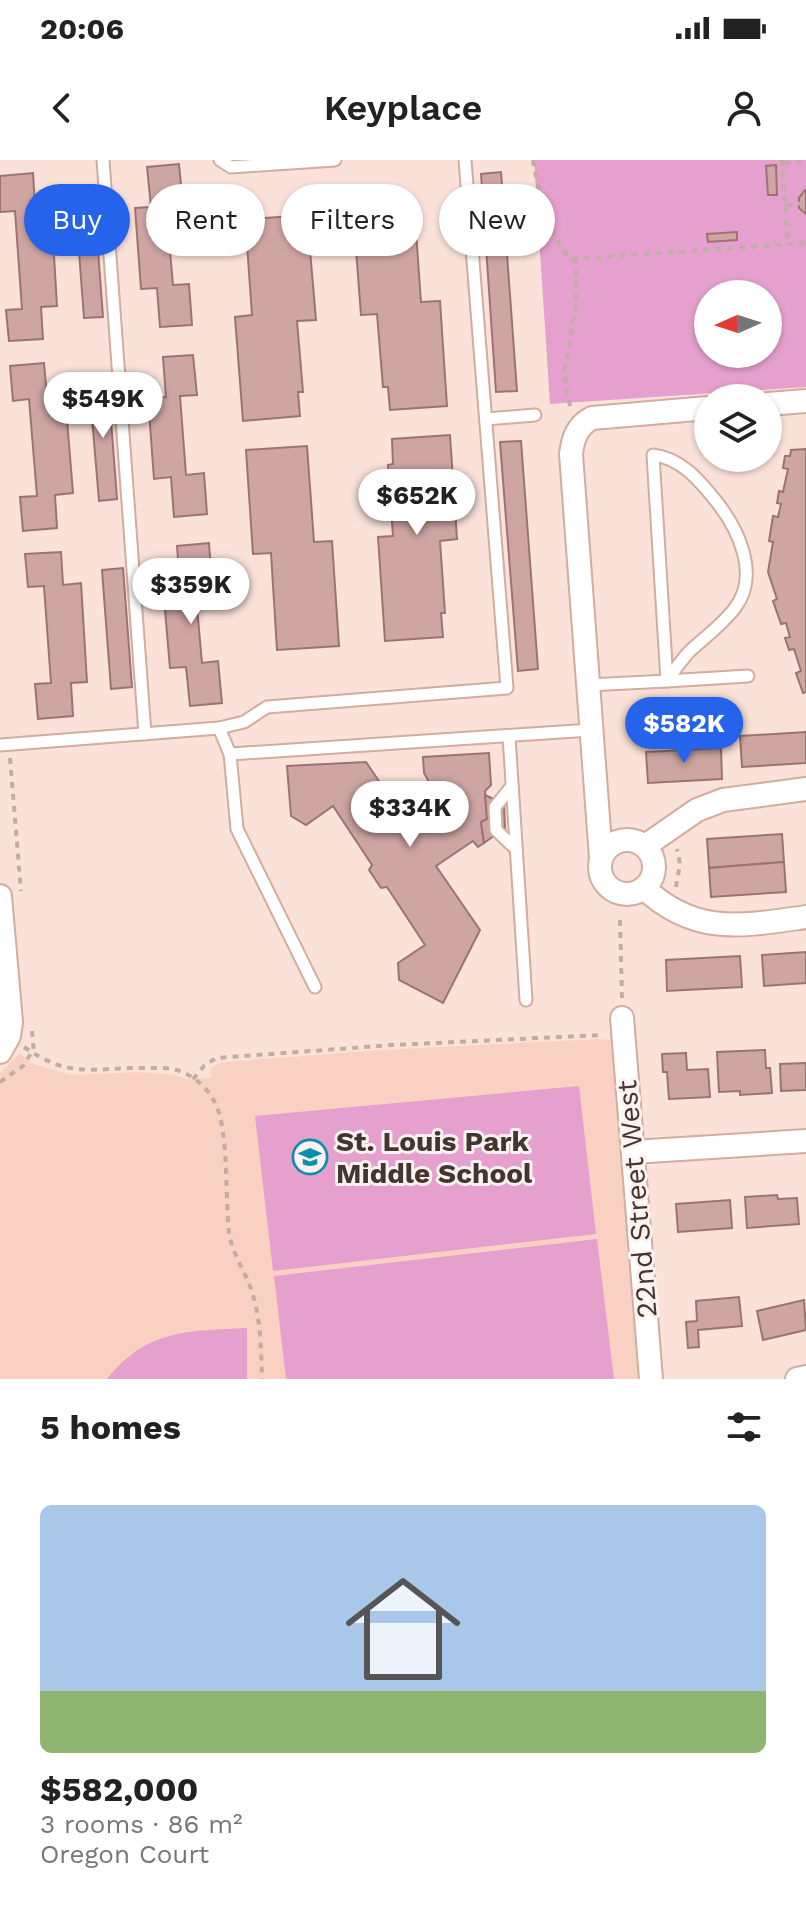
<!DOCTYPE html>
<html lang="en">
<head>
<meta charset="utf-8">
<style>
  body { margin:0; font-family:"Work Sans",sans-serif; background:#f2f2f2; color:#222; height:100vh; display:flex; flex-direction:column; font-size:30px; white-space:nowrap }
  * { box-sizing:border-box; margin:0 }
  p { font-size:26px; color:#767676 }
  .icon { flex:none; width:44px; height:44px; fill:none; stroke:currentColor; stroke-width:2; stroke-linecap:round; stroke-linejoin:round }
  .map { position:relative; height:1219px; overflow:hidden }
  .side { display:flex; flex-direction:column; background:#fff; flex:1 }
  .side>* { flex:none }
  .top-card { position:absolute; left:24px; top:24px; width:758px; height:72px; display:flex; gap:16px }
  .needle { width:52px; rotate:267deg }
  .fabs { position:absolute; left:694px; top:120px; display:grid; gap:16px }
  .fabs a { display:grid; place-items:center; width:88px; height:88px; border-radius:50%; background:#fff; box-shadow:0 2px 6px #0004; font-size:40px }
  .price { position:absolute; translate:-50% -68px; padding:0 18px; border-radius:28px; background:#fff; color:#222; font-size:26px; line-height:52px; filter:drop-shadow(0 2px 4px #0008) }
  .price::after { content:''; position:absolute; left:50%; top:48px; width:24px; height:18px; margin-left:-12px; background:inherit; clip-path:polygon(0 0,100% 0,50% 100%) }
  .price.active { background:#2563eb; color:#fff }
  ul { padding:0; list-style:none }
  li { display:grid; align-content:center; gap:16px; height:424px; padding:0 40px }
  li span { display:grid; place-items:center; height:248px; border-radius:12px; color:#555 }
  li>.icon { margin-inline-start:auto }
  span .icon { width:144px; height:144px; fill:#fffc; stroke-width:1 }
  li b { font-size:34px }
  h2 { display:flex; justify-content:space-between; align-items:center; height:96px; padding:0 40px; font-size:34px }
  .chip { padding:0 28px; border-radius:36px; background:#fff; box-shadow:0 2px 6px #0004; font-size:28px; line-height:72px }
  .chip.active { background:#2563eb; color:#fff }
  .status { display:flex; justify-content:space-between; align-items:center; height:56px; padding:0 40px; background:#fff; direction:ltr }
  .status svg { height:22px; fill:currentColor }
  header { display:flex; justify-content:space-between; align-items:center; height:104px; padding:0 40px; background:#fff; font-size:36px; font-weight:600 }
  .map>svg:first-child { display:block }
</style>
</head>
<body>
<div class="status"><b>20:06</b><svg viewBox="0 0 49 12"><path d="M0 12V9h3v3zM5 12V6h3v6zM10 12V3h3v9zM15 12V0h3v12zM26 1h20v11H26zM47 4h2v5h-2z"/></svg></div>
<header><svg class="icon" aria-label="back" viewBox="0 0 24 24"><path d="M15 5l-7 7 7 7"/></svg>Keyplace<svg class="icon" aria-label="person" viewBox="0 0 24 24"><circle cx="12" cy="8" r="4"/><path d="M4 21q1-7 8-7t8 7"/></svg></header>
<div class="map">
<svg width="806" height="1219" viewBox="0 0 806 1219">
  <rect width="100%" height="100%" fill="#fbe2d9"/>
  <path fill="#f9d1c3" d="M597 879 611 880 638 1219H0V913L20 893 31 903 70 915 139 912 174 915 186 919 211 918V908L223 902 381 890Z"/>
  <g fill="#e5a0cd" fill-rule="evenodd">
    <path d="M534 0H806V227L550 244ZM708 134H768V194H708Z"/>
    <path d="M579 926 596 1074 273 1111 255 956Z"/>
    <path d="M597 1079 614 1219H286L274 1116Z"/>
    <path d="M247 1168V1219H107C147 1169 188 1171 247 1168Z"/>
  </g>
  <g fill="#cfa5a3" stroke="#9b7372" stroke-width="2">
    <path d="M179 4 183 45 166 46 173 125 189 124 192 165 160 167 157 128 141 129 135 48 151 47 147 7Z"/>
    <path d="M776 5 777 35H768L766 6Z"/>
    <path d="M501 12 517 231 496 232 481 14Z"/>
    <path d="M33 13 35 46 51 45 57 146 41 147 43 179 9 181 6 150 22 149 15 51 0 52V16Z"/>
    <path d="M805 30H806V54L799 48V38Z"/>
    <path d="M94 37 103 157 84 158 75 39Z"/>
    <path d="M411 47 412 72H416L421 142 440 141 447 246 390 250 388 227H383L377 154 361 155 353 50Z"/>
    <path d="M307 55 316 160 297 161 303 232H298L300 256 243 261 235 157 252 155 247 84H252L250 59Z"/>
    <path d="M737 72V80L708 82 707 74Z"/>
    <path d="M193 195 197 235 180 236 186 315 204 313 207 354 174 357 171 317 154 319 148 238 166 237 163 197Z"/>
    <path d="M44 203 47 237 65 235 73 333 55 335 57 368 23 371 20 337 37 336 29 239 13 241 10 206Z"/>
    <path d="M108 221 117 339 99 341 89 222Z"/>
    <path d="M450 275 457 379 440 381 445 453H441L443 477 385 481 378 377 393 376 388 305 393 304 392 279Z"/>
    <path d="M521 281 538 509 518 511 500 282Z"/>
    <path d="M307 286 314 382 332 381 339 486 277 490 271 393 253 394 246 290Z"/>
    <path d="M806 289V532L803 533 796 513 801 511 794 489 789 490 785 478 790 477 786 463 781 464 773 441 777 439 768 412 773 382 769 381 773 356 778 357 781 344 777 343 779 331 783 332 788 309 783 308 785 296H790L791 290Z"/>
    <path d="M209 383 212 424 195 425 202 503 218 501 222 543 190 546 186 507 170 508 163 427 180 425 177 386Z"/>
    <path d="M61 392 63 425 81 423 87 522 71 523 73 556 38 559 35 524 51 523 44 426 28 427 25 394Z"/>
    <path d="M123 408 132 527 111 529 102 410Z"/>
    <path d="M806 572V603L742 607 740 576Z"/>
    <path d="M721 588 722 619 648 623 646 592Z"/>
    <path d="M489 593 491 625 485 631 487 659 481 662 484 683 478 687 473 681 436 706 480 770 443 843 399 820 398 803 425 785 387 727 381 728 369 710 372 705 333 646 306 665 291 656 287 606 366 602 410 667 426 656 412 633 429 622 424 613 423 597Z"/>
    <path d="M485 635 504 644 505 668 484 683 481 662 487 659Z"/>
    <path d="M782 674 784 702 709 708 707 679Z"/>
    <path d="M784 702 786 732 711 737 709 708Z"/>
    <path d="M806 792V823L764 826 762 795Z"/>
    <path d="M740 796 742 827 667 831 666 800Z"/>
    <path d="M765 890 766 908H770L772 933 740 935V931L719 932 717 892Z"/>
    <path d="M686 893 687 910 708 909 710 937 669 939 667 912H663L662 894Z"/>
    <path d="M806 903V930L781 931 780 904Z"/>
    <path d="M777 1035 778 1039 797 1038 799 1064 747 1068 745 1037Z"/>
    <path d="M730 1040 732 1068 678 1072 676 1044Z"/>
    <path d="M739 1137 742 1166 698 1170 699 1187 688 1188 686 1162 697 1161 696 1141Z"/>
    <path d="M804 1140 806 1170 763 1180 757 1151Z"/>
  </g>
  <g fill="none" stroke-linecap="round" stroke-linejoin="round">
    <g stroke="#d3ac9d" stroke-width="15">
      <g id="lane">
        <path d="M103 0 145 574"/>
        <path d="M220 0 231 7 335 0"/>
        <path d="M486 259 535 255"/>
        <path d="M667 521 748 516"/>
        <path d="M588 525 667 521 653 295C681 298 699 320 716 341 739 370 760 415 735 448 722 465 705 477 690 491 681 500 674 511 667 521"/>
        <path d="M219 568 230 594 237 669 315 827"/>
        <path d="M509 576 526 840"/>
        <path d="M0 585 219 568 244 562 267 547 507 528 465 0"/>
        <path d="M230 594 591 570"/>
        <path d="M512 626 495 647 496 670 516 689"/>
      </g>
    </g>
    <g stroke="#d3ac9d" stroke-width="26">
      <g id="street">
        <path d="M768 244 806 241"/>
        <circle cx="627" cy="707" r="27"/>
        <path d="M645 686 697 650 723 640 806 629"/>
        <path d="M601 698 571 294C573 278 577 266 592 258L708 248"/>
        <path d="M644 728C695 776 742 766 806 757"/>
        <path d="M0 736 11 862 9 876 0 892"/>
        <path d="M622 858 651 1219"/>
        <path d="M633 992 806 981"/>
        <path d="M797 1219 806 1217"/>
      </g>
    </g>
    <g stroke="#c2aca4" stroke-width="4" stroke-dasharray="6 6" stroke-linecap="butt">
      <path d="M533 0C536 23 553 88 572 99L806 83"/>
      <path d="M782 0 788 84"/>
      <path d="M784 3 806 2"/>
      <path d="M786 45 806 43"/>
      <path d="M570 246 564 213 576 143V99"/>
      <path d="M10 598 21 731"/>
      <path d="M676 727 680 704 677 689"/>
      <path d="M620 760 622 838"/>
      <path d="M32 871 34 894"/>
      <path d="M24 887C71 920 94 907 146 908 157 908 172 907 182 912 197 918 210 931 216 945 229 973 225 1039 229 1072 232 1094 244 1109 251 1129 261 1158 261 1189 262 1219"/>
      <path d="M193 919 204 906 216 898 393 885 602 875"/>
      <path d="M0 922 23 906 32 892"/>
    </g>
    <use href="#lane" stroke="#fff" stroke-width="11"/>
    <use href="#street" stroke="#fff" stroke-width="22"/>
  </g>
  <defs>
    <g id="school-ring" transform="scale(1.8)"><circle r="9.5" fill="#fcf3f0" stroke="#098ead" stroke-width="1.5"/><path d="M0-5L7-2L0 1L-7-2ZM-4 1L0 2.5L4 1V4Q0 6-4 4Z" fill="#098ead"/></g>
  </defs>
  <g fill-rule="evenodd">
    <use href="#school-ring" x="310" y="997"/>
  </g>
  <g text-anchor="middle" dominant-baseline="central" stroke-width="6" stroke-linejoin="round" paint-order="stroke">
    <g font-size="28" font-weight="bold" fill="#453530" stroke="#fcf3f0" text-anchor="start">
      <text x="336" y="981">St. Louis Park<tspan x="336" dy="32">Middle School</tspan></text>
    </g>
    <g font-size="28" fill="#453530" stroke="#fcf3f0">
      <text transform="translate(637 1039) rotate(-95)">22nd Street West</text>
    </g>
  </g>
</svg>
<div class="fabs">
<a><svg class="needle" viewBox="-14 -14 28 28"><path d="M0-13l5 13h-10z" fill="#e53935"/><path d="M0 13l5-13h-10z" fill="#767676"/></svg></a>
<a><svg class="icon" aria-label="layers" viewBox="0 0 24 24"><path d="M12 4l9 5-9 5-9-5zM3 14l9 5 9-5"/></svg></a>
</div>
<b class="price" style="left:103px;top:280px">$549K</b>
<b class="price" style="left:417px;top:377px">$652K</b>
<b class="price" style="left:191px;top:466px">$359K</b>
<b class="price active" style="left:684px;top:605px">$582K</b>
<b class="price" style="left:410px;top:689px">$334K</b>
<div class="top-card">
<a class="chip active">Buy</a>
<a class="chip">Rent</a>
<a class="chip">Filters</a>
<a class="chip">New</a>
</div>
</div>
<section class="side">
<h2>5 homes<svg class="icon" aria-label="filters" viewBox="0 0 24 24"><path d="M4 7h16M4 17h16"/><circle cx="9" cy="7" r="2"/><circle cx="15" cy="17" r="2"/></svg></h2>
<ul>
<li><span style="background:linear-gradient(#a9c7e8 75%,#8fb573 0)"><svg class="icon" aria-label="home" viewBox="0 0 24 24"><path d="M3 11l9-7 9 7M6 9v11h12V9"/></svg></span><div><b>$582,000</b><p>3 rooms · 86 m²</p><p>Oregon Court</p></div></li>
</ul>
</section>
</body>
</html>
